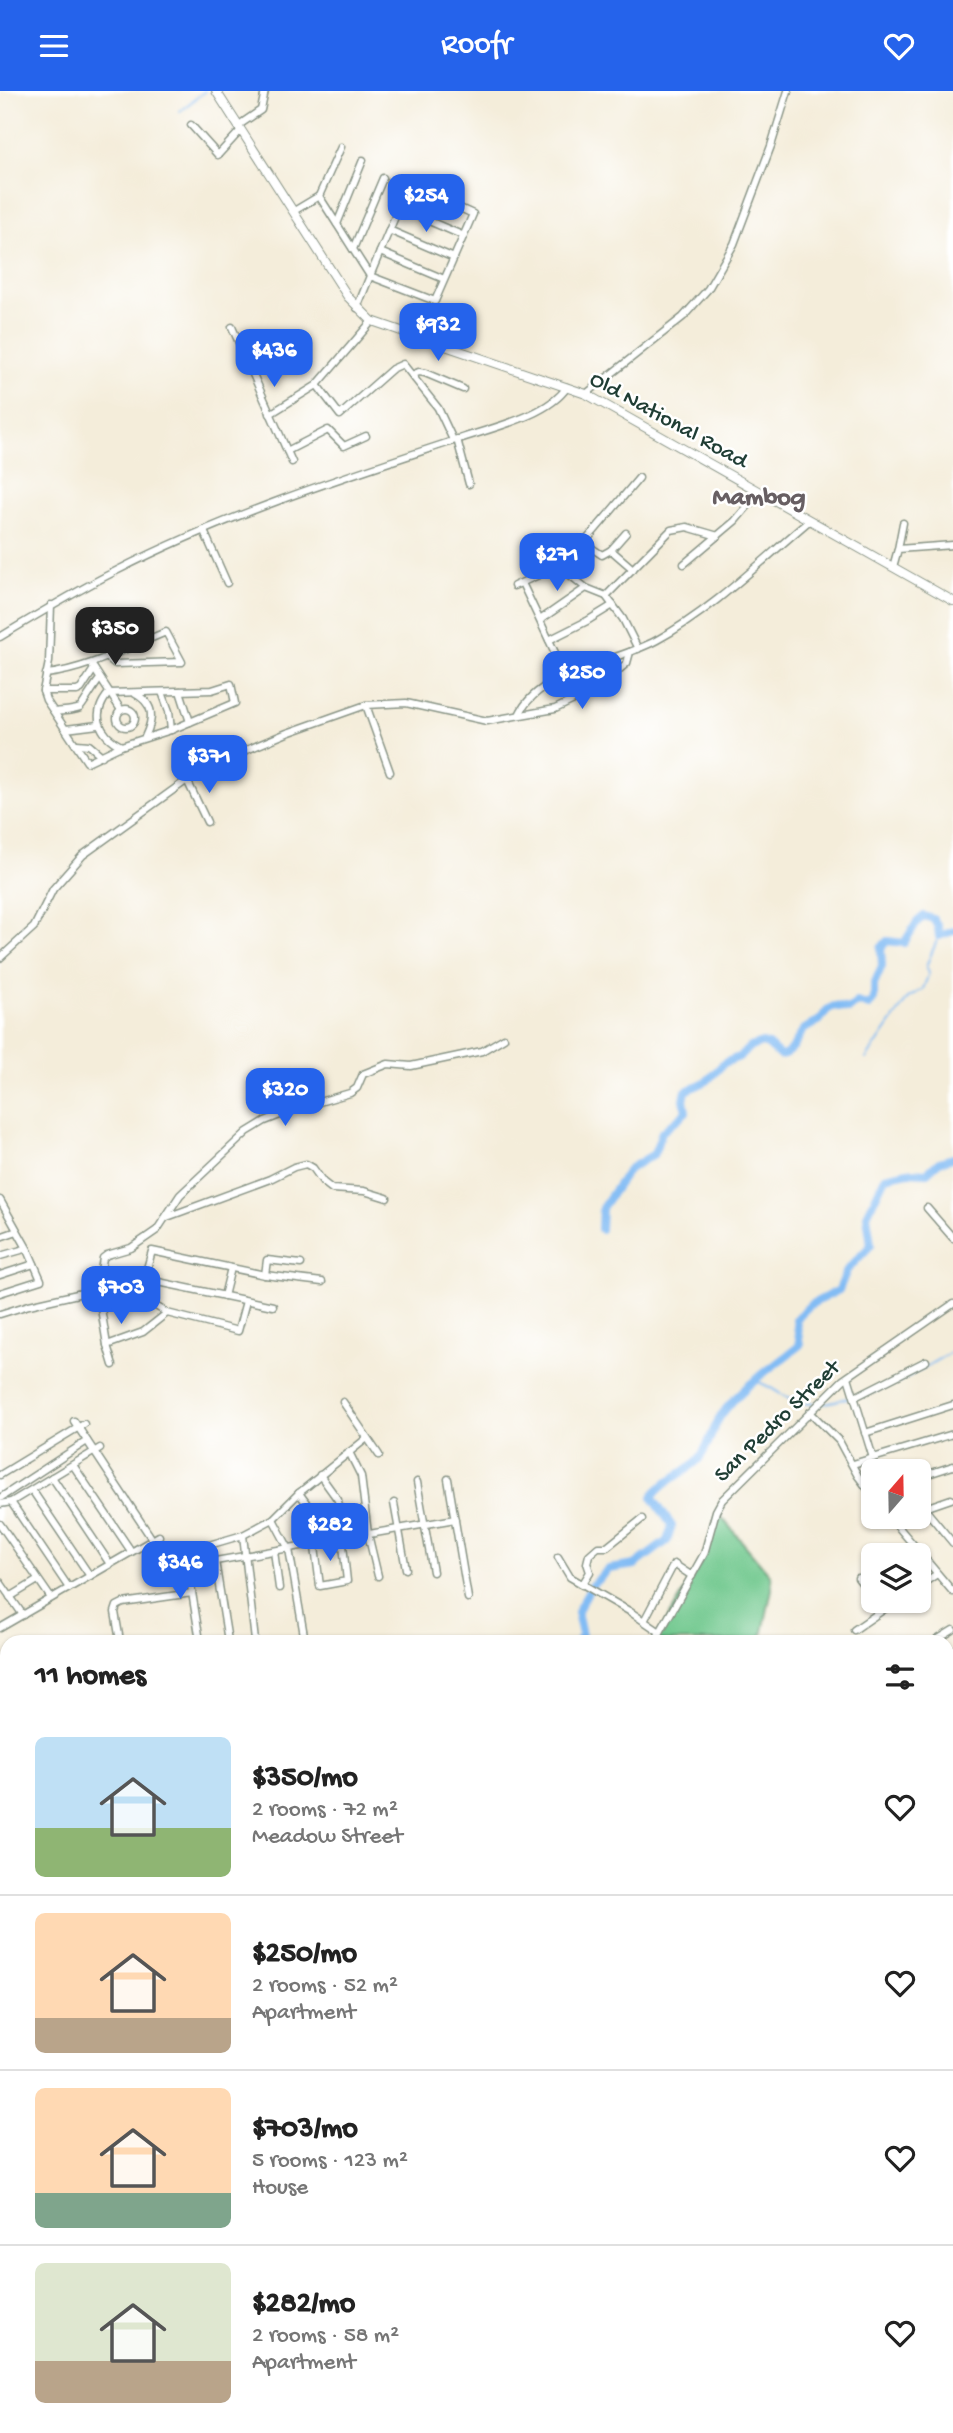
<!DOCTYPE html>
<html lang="en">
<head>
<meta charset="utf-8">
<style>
  body { margin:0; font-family:"Gochi Hand",sans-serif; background:#f2f2f2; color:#222; height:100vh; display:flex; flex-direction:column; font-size:26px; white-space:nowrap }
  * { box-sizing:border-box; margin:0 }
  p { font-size:23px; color:#767676 }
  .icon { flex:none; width:38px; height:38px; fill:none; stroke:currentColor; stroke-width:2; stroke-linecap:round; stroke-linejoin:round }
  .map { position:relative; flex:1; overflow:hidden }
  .drawer { position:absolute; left:0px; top:1544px; width:954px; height:800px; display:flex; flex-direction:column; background:#fff; border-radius:21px 21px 0 0; box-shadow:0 2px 5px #0004 }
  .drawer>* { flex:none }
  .needle { width:46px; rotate:20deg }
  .tools { position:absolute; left:861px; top:1368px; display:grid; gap:14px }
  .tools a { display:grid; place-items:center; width:70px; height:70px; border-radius:10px; background:#fff; box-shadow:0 2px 5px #0004; font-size:35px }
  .price { position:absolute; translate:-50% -60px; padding:0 16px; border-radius:14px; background:#2563eb; color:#fff; font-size:23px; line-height:46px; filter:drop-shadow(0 2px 4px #0008) }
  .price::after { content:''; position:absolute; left:50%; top:42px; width:21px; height:16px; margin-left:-10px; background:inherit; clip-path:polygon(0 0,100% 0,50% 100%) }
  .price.selected { background:#222; color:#fff }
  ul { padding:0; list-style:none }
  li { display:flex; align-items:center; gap:21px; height:175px; padding:0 35px }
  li+li { border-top:2px solid #e0e0e0 }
  li span { display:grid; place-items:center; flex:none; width:196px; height:140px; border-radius:10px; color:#555 }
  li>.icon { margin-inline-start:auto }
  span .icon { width:84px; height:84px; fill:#fffc; stroke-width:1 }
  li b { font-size:30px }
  h2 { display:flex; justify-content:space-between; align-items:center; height:84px; padding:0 35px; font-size:30px }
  header { display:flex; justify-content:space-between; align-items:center; height:91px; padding:0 35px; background:#2563eb; color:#fff; font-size:32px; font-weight:600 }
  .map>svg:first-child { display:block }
</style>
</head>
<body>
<header><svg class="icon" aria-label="menu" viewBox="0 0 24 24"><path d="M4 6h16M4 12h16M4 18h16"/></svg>Roofr<svg class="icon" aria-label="heart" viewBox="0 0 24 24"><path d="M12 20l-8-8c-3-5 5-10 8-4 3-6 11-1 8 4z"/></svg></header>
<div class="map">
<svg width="953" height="2342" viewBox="0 0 953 2342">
  <rect width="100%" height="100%" fill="#fff"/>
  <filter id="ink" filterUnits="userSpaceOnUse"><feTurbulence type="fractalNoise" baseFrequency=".0143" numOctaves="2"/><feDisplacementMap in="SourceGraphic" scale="14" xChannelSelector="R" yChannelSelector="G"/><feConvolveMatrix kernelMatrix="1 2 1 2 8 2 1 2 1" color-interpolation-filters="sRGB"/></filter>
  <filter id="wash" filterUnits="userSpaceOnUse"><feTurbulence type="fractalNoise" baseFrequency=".00686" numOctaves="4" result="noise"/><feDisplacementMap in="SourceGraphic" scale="28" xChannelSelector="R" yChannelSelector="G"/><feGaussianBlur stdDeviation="1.57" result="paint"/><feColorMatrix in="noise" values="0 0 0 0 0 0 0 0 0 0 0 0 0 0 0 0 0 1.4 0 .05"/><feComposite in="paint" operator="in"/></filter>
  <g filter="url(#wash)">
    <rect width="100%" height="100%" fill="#f4edda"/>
    <path fill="#70c88d" stroke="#488260" stroke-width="2" d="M718 1422 771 1485 772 1498 761 1550H655L706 1463Z"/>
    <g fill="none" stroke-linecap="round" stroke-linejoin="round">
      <g stroke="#82bcf4" stroke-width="2">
        <path d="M180 20 205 0"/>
        <path d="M866 968 908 907 923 898 929 882 926 875 939 845"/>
        <path d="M756 1290C783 1300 783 1312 816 1313"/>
        <path d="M862 1305 899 1291 953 1260"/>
        <path d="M821 1313 853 1306"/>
      </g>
      <g stroke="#82bcf4" stroke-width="8">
        <path d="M601 1138 602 1117 629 1078 654 1063 662 1041 686 1021 684 1008 686 1000 707 990 724 972 739 966 750 956 762 952 768 954 780 965 785 964 793 957 803 939 820 929 827 919 834 915 849 918 857 911 869 915 874 908V893L882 875 881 857 887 850 904 852 917 831 924 825 933 828 938 836 939 845 953 840"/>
        <path d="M578 1550 582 1544 577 1521 591 1495 609 1478 635 1474 667 1450 672 1435 652 1406C660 1393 685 1382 698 1369 708 1358 712 1339 720 1326 740 1296 772 1277 800 1254L796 1228 810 1214 839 1199 847 1179 871 1154 867 1124 885 1086 908 1081 927 1082 939 1071 953 1067"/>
        <path d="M0 1781 7 1788"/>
      </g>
    </g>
  </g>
  <g filter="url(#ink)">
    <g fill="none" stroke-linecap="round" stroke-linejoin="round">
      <g stroke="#8a9587" stroke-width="9">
        <g id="minor">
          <path d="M191 34 218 64 241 39"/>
          <path d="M239 34 261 19 265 0"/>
          <path d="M319 105 341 56"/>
          <path d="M399 117 464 145"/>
          <path d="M294 120 319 105 370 185 435 210 473 123 414 96 407 98C390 137 373 177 357 217"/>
          <path d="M337 133 363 69"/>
          <path d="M389 139 454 167"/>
          <path d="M353 158 383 87"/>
          <path d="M380 161 444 188"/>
          <path d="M232 236 292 371"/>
          <path d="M431 250 440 231"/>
          <path d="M412 284 419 281 425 282 463 298"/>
          <path d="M317 294 340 324 392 278 403 273 438 317 453 349"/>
          <path d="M586 303 683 226 708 198 734 153 771 55 788 0"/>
          <path d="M270 323 317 294 372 230"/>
          <path d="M457 348 469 393"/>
          <path d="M287 360 328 339 344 355 366 345"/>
          <path d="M204 440 227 492"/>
          <path d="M898 458 903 432"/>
          <path d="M611 459 626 442"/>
          <path d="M684 473 735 430 759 402"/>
          <path d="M893 476 898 458 953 454"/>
          <path d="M633 478 611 459 602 464 584 452 639 387"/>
          <path d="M522 492 566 585"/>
          <path d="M514 495 559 475 586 497 606 505"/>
          <path d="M51 514 49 571 43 600 46 609 87 671 121 655 171 639 235 612 231 593 212 599 109 602C91 623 98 643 121 655"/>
          <path d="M540 529 586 497"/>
          <path d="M0 546C38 523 76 500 116 480 225 424 343 386 459 348 491 337 548 325 567 296"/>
          <path d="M549 549 587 530 613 514"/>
          <path d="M638 558 623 528 606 505 671 439 687 436 718 445"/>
          <path d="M93 576 121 619"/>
          <path d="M46 583C86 579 129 556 166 541L182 571 115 573 106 565"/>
          <path d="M43 600H77L81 598 94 578"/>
          <path d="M180 600 190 631"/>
          <path d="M162 601 169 620 171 639"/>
          <path d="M134 602C155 613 154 627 145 646"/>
          <path d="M366 614 390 681"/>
          <circle cx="126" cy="627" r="9"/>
          <path d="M55 621C63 620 73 620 80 617 82 616 95 593 100 588"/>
          <path d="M519 624C539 579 616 572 657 549 714 518 760 471 809 430"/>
          <path d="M66 638 98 634"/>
          <path d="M77 653 89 654 102 665"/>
          <path d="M187 689 207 731"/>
          <path d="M0 867 34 836 53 798 83 764 187 689 225 668 287 642 366 614 406 612 487 630 555 618 582 605 614 583 627 572 630 561"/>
          <path d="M0 1109 28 1159 41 1189 0 1202"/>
          <path d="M927 1117 953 1147"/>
          <path d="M167 1126 270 1088 294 1076 306 1073 313 1077 323 1091 332 1098 364 1100 387 1107"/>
          <path d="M0 1146 17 1140"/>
          <path d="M0 1165 25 1158"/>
          <path d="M0 1184 34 1173"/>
          <path d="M265 1184 267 1169 301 1173"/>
          <path d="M136 1188 146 1209 167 1222 238 1240 246 1210"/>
          <path d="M144 1188 273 1215"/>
          <path d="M224 1205 231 1177"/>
          <path d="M167 1222 143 1241 107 1254 98 1199 103 1167 107 1164 131 1157 157 1139 180 1104 247 1041 265 1030 295 1018 350 1002 357 997 363 983 388 973 411 975 482 960 504 947"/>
          <path d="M0 1223 29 1214 144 1188 152 1160 265 1184 322 1191"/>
          <path d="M107 1254 113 1274"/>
          <path d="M848 1286 873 1367"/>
          <path d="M855 1306 926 1270"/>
          <path d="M343 1311 379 1364"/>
          <path d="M810 1321 839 1350 858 1385 873 1405"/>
          <path d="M74 1330 152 1448"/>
          <path d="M865 1342 953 1314"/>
          <path d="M367 1347 299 1402 273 1428 243 1444 202 1456 204 1472 455 1428"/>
          <path d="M349 1361 361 1385 368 1443 378 1485"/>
          <path d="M853 1373 953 1343"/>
          <path d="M73 1374 131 1460"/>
          <path d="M0 1384 84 1333"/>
          <path d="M52 1386 110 1473"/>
          <path d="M919 1386 953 1375"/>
          <path d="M448 1388 468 1507"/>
          <path d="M417 1391 433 1481"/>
          <path d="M32 1399 90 1485"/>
          <path d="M299 1402 310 1417 320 1495 347 1490 338 1409 320 1384"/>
          <path d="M0 1407 87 1350"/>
          <path d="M11 1411 69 1497"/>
          <path d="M394 1412 406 1478"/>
          <path d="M0 1413 11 1411 100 1357"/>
          <path d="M924 1417 953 1452"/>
          <path d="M919 1419 951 1408"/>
          <path d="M890 1426 953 1501"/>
          <path d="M273 1428 289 1458 305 1550"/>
          <path d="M0 1433 51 1507"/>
          <path d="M243 1444 255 1550"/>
          <path d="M274 1460 279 1497"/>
          <path d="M186 1465 200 1550"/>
          <path d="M558 1466 570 1486 629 1520 660 1541"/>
          <path d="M215 1470 228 1550"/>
          <path d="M858 1487 873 1506"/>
          <path d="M0 1491 23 1524"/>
          <path d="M582 1494 590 1481 587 1472 589 1464 598 1456H607L642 1428"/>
          <path d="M919 1495 937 1483"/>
          <path d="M10 1506 38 1489"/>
          <path d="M644 1530 674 1473 692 1485"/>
          <path d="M0 1537 159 1445"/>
          <path d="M854 1539 896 1510"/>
          <path d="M120 1550 115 1521 117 1515 123 1512 192 1502"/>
          <path d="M655 1550 704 1463 716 1420 722 1409 843 1289 953 1213"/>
          <path d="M935 1550 953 1539"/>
          <path d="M947 1563 953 1559"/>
          <path d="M947 1582 953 1578"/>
          <path d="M0 1601 7 1600"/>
          <path d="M947 1601 953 1597"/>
          <path d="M947 1621 953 1617"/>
          <path d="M947 1632 953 1641"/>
          <path d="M947 1663 953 1659"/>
          <path d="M947 1685 953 1681"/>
          <path d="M947 1735 953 1734"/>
          <path d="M947 2009 952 2015 947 2024"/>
          <path d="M947 2049 953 2046"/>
          <path d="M0 2052 7 2050"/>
          <path d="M0 2072H7"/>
          <path d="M947 2218 953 2217"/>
          <path d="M617 2342 627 2336"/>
        </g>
      </g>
      <g stroke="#8a9587" stroke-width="10">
        <path id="major" d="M216 0 348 206 372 230 586 303 953 510"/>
      </g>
      <use href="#minor" stroke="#fff" stroke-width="6"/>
      <use href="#major" stroke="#fff" stroke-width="8"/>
    </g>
  </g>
  <g text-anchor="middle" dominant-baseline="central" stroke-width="5" stroke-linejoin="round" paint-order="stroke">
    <g font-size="23" fill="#1f3d34" stroke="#fff">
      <text transform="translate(668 330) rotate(29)">Old National Road</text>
      <text transform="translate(778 1331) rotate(-44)">San Pedro Street</text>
    </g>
    <g font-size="26" font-weight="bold" fill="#675f63" stroke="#fff">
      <text x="759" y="408">Mambog</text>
    </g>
  </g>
</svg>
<div class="tools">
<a><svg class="needle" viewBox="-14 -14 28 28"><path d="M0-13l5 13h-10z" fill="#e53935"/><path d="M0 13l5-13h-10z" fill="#767676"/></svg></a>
<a><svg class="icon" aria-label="layers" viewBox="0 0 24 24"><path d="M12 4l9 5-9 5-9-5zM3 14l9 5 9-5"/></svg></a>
</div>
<b class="price" style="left:426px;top:143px">$254</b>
<b class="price" style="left:438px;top:272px">$932</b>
<b class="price" style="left:274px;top:298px">$436</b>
<b class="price" style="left:557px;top:502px">$271</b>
<b class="price selected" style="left:115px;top:576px">$350</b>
<b class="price" style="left:582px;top:620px">$250</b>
<b class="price" style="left:209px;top:704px">$371</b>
<b class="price" style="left:285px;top:1037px">$320</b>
<b class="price" style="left:121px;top:1235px">$703</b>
<b class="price" style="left:330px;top:1472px">$282</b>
<b class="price" style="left:180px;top:1510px">$346</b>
<section class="drawer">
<h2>11 homes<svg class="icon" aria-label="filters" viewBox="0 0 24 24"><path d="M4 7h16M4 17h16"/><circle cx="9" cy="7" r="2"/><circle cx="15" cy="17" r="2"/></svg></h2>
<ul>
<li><span style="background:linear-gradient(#bfe0f5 65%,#8fb573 0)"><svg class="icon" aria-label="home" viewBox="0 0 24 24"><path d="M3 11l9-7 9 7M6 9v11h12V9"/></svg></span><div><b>$350/mo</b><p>2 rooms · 72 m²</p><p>Meadow Street</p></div><svg class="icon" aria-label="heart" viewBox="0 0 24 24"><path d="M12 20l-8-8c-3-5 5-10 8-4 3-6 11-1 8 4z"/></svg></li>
<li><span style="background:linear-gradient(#ffd9b3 75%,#b9a48a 0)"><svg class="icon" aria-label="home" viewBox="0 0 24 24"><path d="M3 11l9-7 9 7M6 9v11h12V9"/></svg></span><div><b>$250/mo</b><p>2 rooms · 52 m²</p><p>Apartment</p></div><svg class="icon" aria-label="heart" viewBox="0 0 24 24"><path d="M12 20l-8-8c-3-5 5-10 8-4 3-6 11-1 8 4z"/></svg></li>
<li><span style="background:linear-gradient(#ffd9b3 75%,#7fa58c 0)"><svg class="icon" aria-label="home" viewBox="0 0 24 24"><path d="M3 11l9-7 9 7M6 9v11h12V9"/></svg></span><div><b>$703/mo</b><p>5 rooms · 123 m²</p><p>House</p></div><svg class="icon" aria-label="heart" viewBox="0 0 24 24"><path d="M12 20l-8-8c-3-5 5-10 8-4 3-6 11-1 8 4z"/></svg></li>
<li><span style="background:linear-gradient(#dfe7d0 70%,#b9a48a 0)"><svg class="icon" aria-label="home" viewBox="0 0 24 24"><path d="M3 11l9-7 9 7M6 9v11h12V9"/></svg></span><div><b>$282/mo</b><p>2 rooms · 58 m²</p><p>Apartment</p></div><svg class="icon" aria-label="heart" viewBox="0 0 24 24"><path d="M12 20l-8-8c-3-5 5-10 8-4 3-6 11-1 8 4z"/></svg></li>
</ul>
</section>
</div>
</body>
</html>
